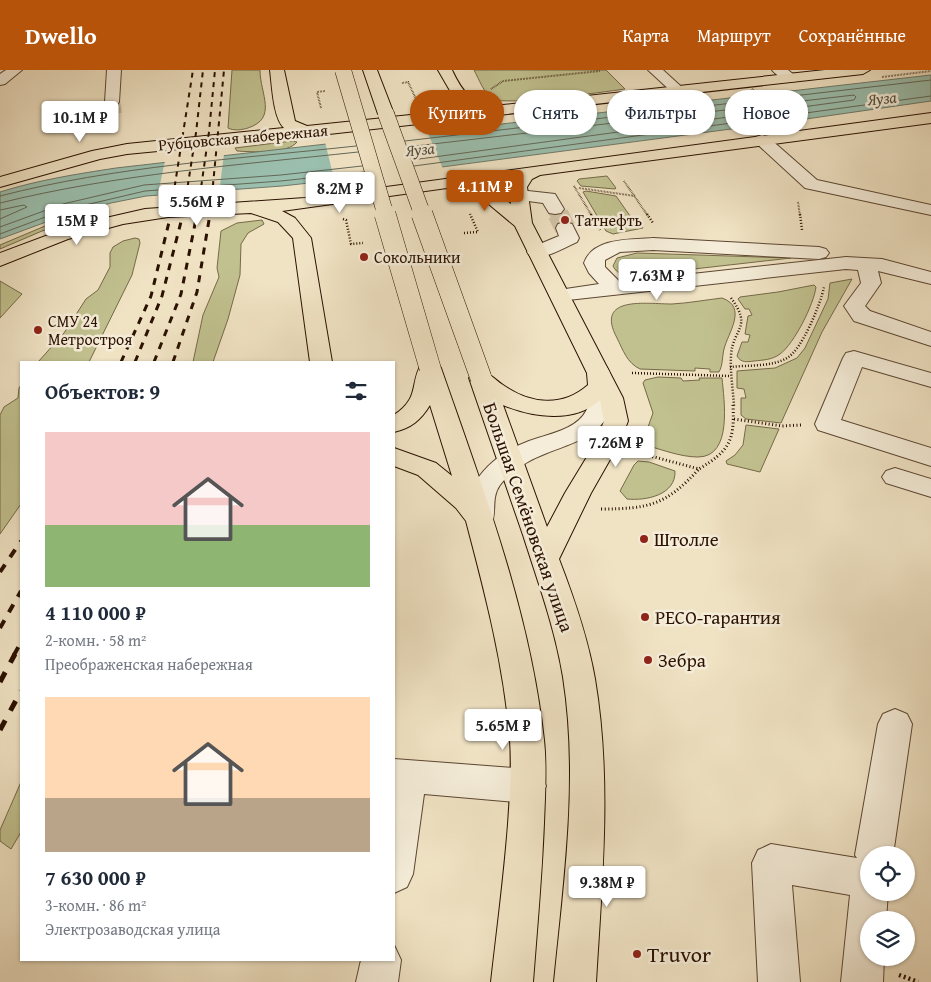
<!DOCTYPE html>
<html lang="ru">
<head>
<meta charset="utf-8">
<style>
  body { margin:0; font-family:"Gentium Book Plus",serif; background:#f2f2f3; color:#1f2937; height:100vh; display:flex; flex-direction:column; font-size:19px; white-space:nowrap }
  * { box-sizing:border-box; margin:0 }
  p { font-size:16px; color:#747a83 }
  .icon { flex:none; width:28px; height:28px; fill:none; stroke:currentColor; stroke-width:2; stroke-linecap:round; stroke-linejoin:round }
  .map { position:relative; flex:1; overflow:hidden }
  .side { position:absolute; left:20px; top:291px; width:375px; height:600px; display:flex; flex-direction:column; background:#fff; border-radius:0px; box-shadow:0 1px 4px #0004 }
  .side>* { flex:none }
  .guide { position:absolute; left:410px; top:20px; width:445px; height:45px; display:flex; gap:10px }
  .tools { position:absolute; left:860px; top:776px; display:grid; gap:10px }
  .tools a { display:grid; place-items:center; width:55px; height:55px; border-radius:50%; background:#fff; box-shadow:0 1px 4px #0004; font-size:25px }
  .price { position:absolute; translate:-50% -42px; padding:0 11px; border-radius:5px; background:#fff; color:#222; font-size:16px; line-height:32px; filter:drop-shadow(0 1px 2px #0008) }
  .price::after { content:''; position:absolute; left:50%; top:30px; width:15px; height:11px; margin-left:-8px; background:inherit; clip-path:polygon(0 0,100% 0,50% 100%) }
  .price.active { background:#b45309; color:#fff }
  ul { padding:0; list-style:none }
  li { display:grid; align-content:center; gap:10px; height:265px; padding:0 25px }
  li span { display:grid; place-items:center; height:155px; border-radius:0px; color:#555 }
  li>.icon { margin-inline-start:auto }
  span .icon { width:90px; height:90px; fill:#fffc; stroke-width:1 }
  li b { font-size:21px }
  h2 { display:flex; justify-content:space-between; align-items:center; height:60px; padding:0 25px; font-size:21px }
  .tag { padding:0 18px; border-radius:22px; background:#fff; box-shadow:0 1px 4px #0004; font-size:18px; line-height:45px }
  .tag.active { background:#b45309; color:#fff }
  header { display:flex; align-items:center; gap:30px; box-sizing:border-box; height:70px; padding:0 25px; background:#b45309; color:#fff }
  header strong { font-size:24px }
  nav { display:flex; gap:28px; margin-inline-start:auto; font-size:18px }
  .map>svg:first-child { display:block }
</style>
</head>
<body>
<header>
<strong>Dwello</strong>
<nav><a>Карта</a><a>Маршрут</a><a>Сохранённые</a></nav>
</header>
<div class="map">
<svg width="931" height="912" viewBox="0 0 931 912">
  <rect width="100%" height="100%" fill="#f0e3c4"/>
  <filter id="stains"><feTurbulence type="fractalNoise" baseFrequency=".004" numOctaves="4"/><feColorMatrix values="0 0 0 0 .2 0 0 0 0 .09 0 0 0 0 .02 0 0 0 .5 -.17"/></filter>
  <radialGradient id="worn" r=".72"><stop offset=".6" stop-color="#630" stop-opacity="0"/><stop offset="1" stop-color="#630" stop-opacity=".3"/></radialGradient>
  <g fill="#c1c18f" stroke="#766948">
    <path d="M232 0H260C260 24 278 48 248 58 241 60 234 61 228 58Z"/>
    <path d="M474 0H606L625 19C603 22 507 36 493 29 484 24 479 9 474 0Z"/>
    <path d="M292 71 297 72C288 84 251 82 237 81L235 78Z"/>
    <path d="M607 106 616 118 615 119 581 116 577 111 579 109Z"/>
    <path d="M586 121 616 126 635 153H640L643 158 613 164 606 161 583 122Z"/>
    <path d="M100 141 102 143 42 161 0 179V175L45 156Z"/>
    <path d="M262 150 264 154 248 163 241 174 240 205 228 249 213 292H193L203 245 219 207 217 198 221 161 237 153Z"/>
    <path d="M135 168 139 169 140 173 132 205 89 292H38L64 263 86 229 98 220 110 197V183L113 177 123 171Z"/>
    <path d="M637 183 790 188H791L632 206C624 206 617 204 613 196L617 188Z"/>
    <path d="M852 209 822 262 781 353 746 349 741 345V328H746L744 319 737 318V301L775 298 797 288 805 278 828 229 830 213Z"/>
    <path d="M0 211 22 224 0 248Z"/>
    <path d="M814 215 816 217C814 234 794 274 780 284 772 290 763 290 754 291 747 292 741 293 737 286L742 272H748L750 265 745 264 748 246 752 245 749 239H745L738 229 740 227 778 222Z"/>
    <path d="M722 228C748 237 728 263 724 279 722 287 723 295 719 302H710V299L695 298V301L640 299C627 293 623 280 617 268 594 225 647 234 672 234 689 233 705 230 722 228Z"/>
    <path d="M658 307 681 308 683 311 700 310 699 308H722C724 330 733 387 698 387 680 387 660 379 642 374L653 343 643 313 645 310Z"/>
    <path d="M21 315V434L0 464V345L4 337 18 328 19 318Z"/>
    <path d="M746 355 779 359 760 402 727 394 726 391 735 385 743 375Z"/>
    <path d="M638 391 649 392 675 401C676 425 646 431 627 429L620 421 634 395Z"/>
    <path d="M21 712V762L11 779 0 771V760Z"/>
  </g>
  <path fill="#9bbfae" stroke="#6e7968" d="M931 5V31L792 51 381 105 282 116 146 126 111 133 65 145 0 169V122C38 110 77 104 116 98Z"/>
  <g fill="#f0e3c4">
    <path d="M764 22 804 52 789 54 749 23Z"/>
    <path d="M427 61 443 99 335 113 325 72Z"/>
    <path d="M224 84 219 123 157 128 165 91Z"/>
  </g>
  <g fill="none" stroke-linecap="round" stroke-linejoin="round">
    <g stroke="#636857" stroke-width="1">
      <path d="M405 71 931 10"/>
      <path d="M407 77 854 25 856 27 854 30 412 90"/>
      <path d="M414 96 931 26"/>
      <path d="M0 126C116 96 237 89 356 76"/>
      <path d="M0 133C117 104 238 95 358 82"/>
      <path d="M0 140 24 135 27 137 0 149"/>
      <path d="M0 157 63 134 144 115 281 105 362 96"/>
      <path d="M0 164 64 140 145 121 281 111 364 102"/>
    </g>
    <g stroke="#d2c4a7" stroke-width="16" stroke-dasharray="16 8" stroke-linecap="butt">
      <path d="M112 32 114 44"/>
      <path d="M555 139 559 146"/>
    </g>
    <path stroke="#d2c4a7" stroke-width="21" stroke-dasharray="21 11" stroke-linecap="butt" d="M558 144 565 158"/>
    <g stroke="#5c4631" stroke-width="2">
      <g id="minor">
        <path d="M6 0H22L5 14 0 15V4Z"/>
        <path d="M107 0H121L119 32 117 35H107L105 32Z"/>
        <path d="M648 0H663L686 21 684 24H674Z"/>
        <path d="M772 0H788L798 8 796 11C787 13 778 7 772 0Z"/>
        <path d="M762 65 768 67 817 110 931 135V145L805 118 756 73 754 70 756 67Z"/>
        <path d="M519 120 555 124 564 139 561 143 555 144 549 143 543 133 513 129 510 125 513 121Z"/>
        <path d="M565 152 572 154 579 168 577 172C563 178 545 190 530 186L527 182 530 178 559 166 556 158 558 154Z"/>
        <path d="M653 168 819 177 826 179 829 183 826 187 819 189 653 180 620 182 605 190V197L620 212 846 187 882 189 931 202V214L878 201 881 213 865 236 870 241 931 262V276L854 251 844 236 861 213 858 200 846 199 559 231 552 229 549 225 552 221 599 214 589 203 584 193C593 167 631 170 653 168Z"/>
        <path d="M854 281 931 303V317L862 297 841 350 931 378V396L818 360 815 354 843 288 846 283Z"/>
        <path d="M598 294 606 296C611 303 612 310 614 318 616 327 614 331 611 339 600 367 572 373 547 383 531 389 511 400 500 415 490 429 498 444 490 458L480 461 470 458C463 446 465 430 472 418 484 395 505 380 529 371 548 364 576 360 586 341 594 327 590 316 587 301L590 296Z"/>
        <path d="M895 398 931 409V427L886 413 882 407 886 401Z"/>
        <path d="M895 639 907 644 912 654 893 785H869V822H888L886 850H869V888H884L883 912H841L850 825 792 815 800 912H758L752 793 758 780 771 774 857 788 855 785 878 654 883 644Z"/>
        <path d="M394 689 528 699 540 704 546 716 540 728 528 733 424 724 413 804 407 817 394 823Z"/>
        <path d="M394 875 401 890 398 912H356L361 890H394Z"/>
      </g>
    </g>
    <g stroke="#2b1100" stroke-width="2">
      <g id="major">
        <path d="M270 0H284L295 51 307 56 384 48 378 44 363 0H377L394 44 391 47 469 39 456 31 438 0H452C463 23 469 30 494 36L825 0H870L863 4 311 66 127 84 100 89 0 117V107L92 81 127 74 284 58C273 48 272 15 270 0Z"/>
        <path d="M931 43V53L540 105 532 109 527 117 532 153 623 328 628 351 620 372 591 423 559 489C574 528 588 568 595 609 612 709 602 811 596 912H554C564 812 579 708 563 607 555 558 538 512 523 465 505 413 487 360 469 308L473 303C488 299 491 307 503 315 530 334 562 338 588 315L587 303 515 156 485 131 467 123 447 118 282 141 295 148 311 168 332 292H310L293 168 278 152 251 143 168 147 123 154 68 169 0 196V183L75 155 145 139 305 128ZM515 109 509 117 511 134 489 119 474 114ZM600 330 604 351 596 372 565 423 547 457 503 335C532 347 574 354 600 330Z"/>
        <path d="M430 291 438 293 441 298C483 419 530 541 544 670 547 697 545 726 544 753 542 806 537 859 533 912H491C497 859 504 807 508 754 510 726 512 698 510 670 504 595 485 523 466 451L456 438 418 405 394 396V378L436 393 452 406 430 335C421 350 411 358 394 362V345C421 327 409 313 422 293Z"/>
      </g>
    </g>
    <g stroke="#2b1100" stroke-width="2" stroke-dasharray="0.5 1" stroke-linecap="butt">
      <path d="M882 7 931 1"/>
      <path d="M402 13 408 12 416 29"/>
      <path d="M491 19 503 11 600 1"/>
      <path d="M321 38 317 22 325 21"/>
      <path d="M624 111 648 146"/>
      <path d="M574 116 592 146"/>
      <path d="M579 118 635 126"/>
      <path d="M798 132 800 146"/>
    </g>
    <g stroke="#2b1100" stroke-width="2.5" stroke-dasharray="1 2" stroke-linecap="butt">
      <path d="M591 144 600 160"/>
      <path d="M647 144 653 153"/>
      <path d="M800 144 802 160"/>
      <path d="M343 149 346 150 351 174 363 173"/>
      <path d="M464 163 478 162 470 144"/>
      <path d="M731 228C753 258 733 258 731 285 730 302 733 319 734 336"/>
      <path d="M730 297C747 295 772 297 787 288 802 280 821 233 824 217"/>
      <path d="M632 303 730 306"/>
    </g>
    <g stroke="#2b1100" stroke-width="3" stroke-dasharray="1 2.5" stroke-linecap="butt">
      <path d="M734 349 782 356 801 355"/>
      <path d="M632 381 699 399C729 381 735 371 733 335"/>
      <path d="M601 439C649 439 666 435 699 399"/>
    </g>
    <path stroke="#2b1100" stroke-width="4.5" stroke-dasharray="2 3" stroke-linecap="butt" d="M899 905 918 912"/>
    <use href="#minor" fill="#f5edd9" fill-rule="evenodd"/>
    <use href="#major" fill="#f0e3c4" fill-rule="evenodd"/>
    <g stroke="#2b1100" stroke-width="2" stroke-dasharray="5 5" stroke-linecap="butt">
      <path d="M170 146 193 0"/>
      <path d="M183 146 196 63 203 0"/>
      <path d="M197 146 209 62 215 0"/>
      <path d="M210 146 224 0"/>
    </g>
    <g stroke="#2b1100" stroke-width="3" stroke-dasharray="7 7" stroke-linecap="butt">
      <path d="M121 292 151 226 171 144"/>
      <path d="M135 292 162 226 183 144"/>
      <path d="M154 292 181 224 197 144"/>
      <path d="M173 292 197 222 210 144"/>
    </g>
    <g stroke="#2b1100" stroke-width="4" stroke-dasharray="9 9" stroke-linecap="butt">
      <path d="M0 502 21 471"/>
      <path d="M0 558 21 521"/>
      <path d="M14 585 21 572"/>
    </g>
    <g stroke="#2b1100" stroke-width="5" stroke-dasharray="11 11" stroke-linecap="butt">
      <path d="M0 612 15 584"/>
      <path d="M0 660 21 621"/>
    </g>
    <g stroke="#2b1100" stroke-width="17" stroke-linecap="butt">
      <g id="major-bridge-far1">
        <path d="M343 0 386 146"/>
        <path d="M386 44 423 146"/>
      </g>
    </g>
    <g stroke="#2b1100" stroke-width="22" stroke-linecap="butt">
      <g id="major-bridge">
        <path d="M385 144 430 298"/>
        <path d="M422 144 481 308"/>
      </g>
    </g>
    <path stroke="#2b1100" stroke-width="2" stroke-dasharray="0.5 1" stroke-linecap="butt" d="M752 19 801 56"/>
    <use href="#major-bridge-far1" stroke="#f0e3c4" stroke-width="16"/>
    <use href="#major-bridge" stroke="#f0e3c4" stroke-width="21"/>
  </g>
  <g fill="#8f2418" stroke="#f5edd9" stroke-width="2">
    <circle cx="565" cy="150" r="5"/>
    <circle cx="364" cy="187" r="5"/>
    <circle cx="38" cy="260" r="5"/>
    <circle cx="644" cy="469" r="5"/>
    <circle cx="645" cy="547" r="5"/>
    <circle cx="648" cy="590" r="5"/>
    <circle cx="637" cy="884" r="5"/>
  </g>
  <g text-anchor="middle" dominant-baseline="central" stroke-width="5" stroke-linejoin="round" paint-order="stroke">
    <g font-size="16" font-style="italic" fill="#524e3d" stroke="#f5edd9">
      <text transform="translate(882 28) rotate(-6)">Яуза</text>
      <text transform="translate(420 79) rotate(-6)">Яуза</text>
    </g>
    <g font-size="16" fill="#2b1100" stroke="#f5edd9">
      <text transform="translate(243 67) rotate(-5)">Рубцовская набережная</text>
    </g>
    <g font-size="16" fill="#2b1100" stroke="#f5edd9" text-anchor="start">
      <text x="575" y="150">Татнефть</text>
      <text x="374" y="187">Сокольники</text>
      <text x="48" y="251">СМУ 24<tspan x="48" dy="18">Метростроя</tspan></text>
    </g>
    <g font-size="19" fill="#2b1100" stroke="#f5edd9">
      <text transform="translate(529 447) rotate(71)">Большая Семёновская улица</text>
    </g>
    <g font-size="19" fill="#2b1100" stroke="#f5edd9" text-anchor="start">
      <text x="654" y="469">Штолле</text>
      <text x="655" y="547">РЕСО-гарантия</text>
      <text x="658" y="590">Зебра</text>
    </g>
    <g font-size="22" fill="#2b1100" stroke="#f5edd9" text-anchor="start">
      <text x="647" y="884">Truvor</text>
    </g>
  </g>
  <rect width="100%" height="100%" filter="url(#stains)"/>
  <rect width="100%" height="100%" fill="url(#worn)"/>
</svg>
<div class="tools">
<a><svg class="icon" aria-label="locate" viewBox="0 0 24 24"><circle cx="12" cy="12" r="6"/><path d="M12 2v4M12 18v4M2 12h4M18 12h4"/></svg></a>
<a><svg class="icon" aria-label="layers" viewBox="0 0 24 24"><path d="M12 4l9 5-9 5-9-5zM3 14l9 5 9-5"/></svg></a>
</div>
<b class="price" style="left:80px;top:73px">10.1M ₽</b>
<b class="price active" style="left:485px;top:142px">4.11M ₽</b>
<b class="price" style="left:340px;top:144px">8.2M ₽</b>
<b class="price" style="left:197px;top:157px">5.56M ₽</b>
<b class="price" style="left:77px;top:176px">15M ₽</b>
<b class="price" style="left:657px;top:231px">7.63M ₽</b>
<b class="price" style="left:616px;top:398px">7.26M ₽</b>
<b class="price" style="left:503px;top:681px">5.65M ₽</b>
<b class="price" style="left:607px;top:838px">9.38M ₽</b>
<div class="guide">
<a class="tag active">Купить</a>
<a class="tag">Снять</a>
<a class="tag">Фильтры</a>
<a class="tag">Новое</a>
</div>
<section class="side">
<h2>Объектов: 9<svg class="icon" aria-label="filters" viewBox="0 0 24 24"><path d="M4 7h16M4 17h16"/><circle cx="9" cy="7" r="2"/><circle cx="15" cy="17" r="2"/></svg></h2>
<ul>
<li><span style="background:linear-gradient(#f6c9c9 60%,#8fb573 0)"><svg class="icon" aria-label="home" viewBox="0 0 24 24"><path d="M3 11l9-7 9 7M6 9v11h12V9"/></svg></span><div><b>4 110 000 ₽</b><p>2-комн. · 58 m²</p><p>Преображенская набережная</p></div></li>
<li><span style="background:linear-gradient(#ffd9b3 65%,#b9a48a 0)"><svg class="icon" aria-label="home" viewBox="0 0 24 24"><path d="M3 11l9-7 9 7M6 9v11h12V9"/></svg></span><div><b>7 630 000 ₽</b><p>3-комн. · 86 m²</p><p>Электрозаводская улица</p></div></li>
</ul>
</section>
</div>
</body>
</html>
